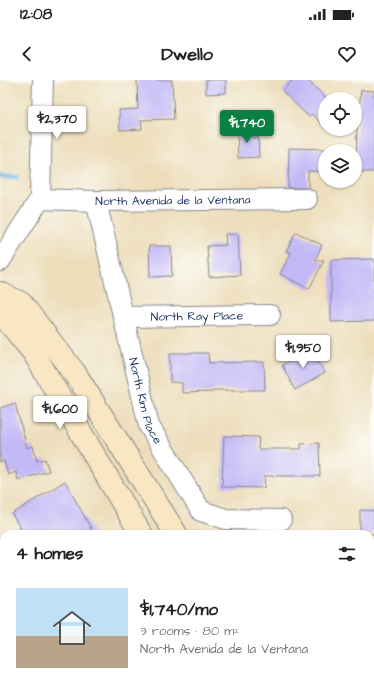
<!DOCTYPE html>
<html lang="en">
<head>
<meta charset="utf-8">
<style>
  body { margin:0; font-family:"Architects Daughter",sans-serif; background:#f6f6f6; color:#222; height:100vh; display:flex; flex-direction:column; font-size:15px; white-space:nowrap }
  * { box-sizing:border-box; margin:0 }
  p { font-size:13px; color:#767676 }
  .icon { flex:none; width:22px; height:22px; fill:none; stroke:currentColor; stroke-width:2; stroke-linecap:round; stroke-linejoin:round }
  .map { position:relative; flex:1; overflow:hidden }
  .sheet { position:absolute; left:0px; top:450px; width:374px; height:156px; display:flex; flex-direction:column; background:#fff; border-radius:12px 12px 0 0; box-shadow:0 1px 3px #0004 }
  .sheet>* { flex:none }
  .tools { position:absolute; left:318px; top:12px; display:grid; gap:8px }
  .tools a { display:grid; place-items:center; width:44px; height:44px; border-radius:50%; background:#fff; box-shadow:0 1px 3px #0004; font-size:20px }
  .price { position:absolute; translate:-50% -34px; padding:0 9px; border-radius:4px; background:#fff; color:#222; font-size:13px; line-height:26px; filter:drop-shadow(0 1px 2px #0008) }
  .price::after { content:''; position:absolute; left:50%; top:24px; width:12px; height:9px; margin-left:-6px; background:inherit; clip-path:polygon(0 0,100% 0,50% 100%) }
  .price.active { background:#0b8043; color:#fff }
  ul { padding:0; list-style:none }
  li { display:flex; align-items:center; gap:12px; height:100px; padding:0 16px }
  li span { display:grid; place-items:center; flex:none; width:112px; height:80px; border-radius:0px; color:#555 }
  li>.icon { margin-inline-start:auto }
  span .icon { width:48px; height:48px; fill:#fffc; stroke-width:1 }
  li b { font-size:17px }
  h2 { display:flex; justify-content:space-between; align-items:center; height:48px; padding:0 16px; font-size:17px }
  .status { display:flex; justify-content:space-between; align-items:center; height:28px; padding:0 20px; background:#fff; direction:ltr }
  .status svg { height:11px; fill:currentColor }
  header { display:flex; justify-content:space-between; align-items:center; height:52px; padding:0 16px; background:#fff; font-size:18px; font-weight:800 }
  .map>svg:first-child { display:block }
</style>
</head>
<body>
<div class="status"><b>12:08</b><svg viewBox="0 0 49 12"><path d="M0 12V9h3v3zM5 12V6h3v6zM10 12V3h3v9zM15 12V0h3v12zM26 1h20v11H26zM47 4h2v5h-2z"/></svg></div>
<header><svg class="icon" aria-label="back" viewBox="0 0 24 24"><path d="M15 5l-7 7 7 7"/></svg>Dwello<svg class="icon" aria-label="heart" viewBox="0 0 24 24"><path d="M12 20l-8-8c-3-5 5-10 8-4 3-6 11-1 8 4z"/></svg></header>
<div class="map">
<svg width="374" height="606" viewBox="0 0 374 606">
  <rect width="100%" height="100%" fill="#fdfcf7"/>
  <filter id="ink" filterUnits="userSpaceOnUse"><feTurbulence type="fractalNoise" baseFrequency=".025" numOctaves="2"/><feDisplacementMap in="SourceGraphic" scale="8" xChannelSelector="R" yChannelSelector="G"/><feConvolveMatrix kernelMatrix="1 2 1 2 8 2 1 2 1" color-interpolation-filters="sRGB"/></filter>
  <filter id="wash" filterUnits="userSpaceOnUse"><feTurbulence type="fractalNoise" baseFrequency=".012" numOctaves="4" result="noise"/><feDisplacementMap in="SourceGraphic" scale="16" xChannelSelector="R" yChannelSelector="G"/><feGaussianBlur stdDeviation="0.9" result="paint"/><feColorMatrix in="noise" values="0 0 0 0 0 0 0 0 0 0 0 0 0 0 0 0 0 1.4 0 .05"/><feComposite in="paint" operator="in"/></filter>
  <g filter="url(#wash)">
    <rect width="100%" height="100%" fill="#eddebb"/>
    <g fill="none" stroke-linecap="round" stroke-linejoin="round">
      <path stroke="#75b4e8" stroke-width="5" d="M0 97H17"/>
    </g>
    <g id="blocks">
      <g fill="#c2b8f6">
        <path d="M137 0H172L174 39 141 40 142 49 120 50 119 30 138 29Z"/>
        <path d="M206 0H226V13L206 14Z"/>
        <path d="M293 0H307L325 17V47L312 34 309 37 282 11Z"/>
        <path d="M361 10 374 11V92H356L357 49Z"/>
        <path d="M252 43V58L258 57 259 77 238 78 237 50 246 49Z"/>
        <path d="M289 68 325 69V92L308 91V108H288Z"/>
        <path d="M296 152 322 165 315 180H324L309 209 280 194 291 173 286 171Z"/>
        <path d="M225 154H238L240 195 209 197 207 166 226 165Z"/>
        <path d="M149 166H171L172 196 150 197Z"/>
        <path d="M374 179V241L331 242V180Z"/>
        <path d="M311 269 325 293 295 310 282 285Z"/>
        <path d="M170 273H208L209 283 264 282 265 310H213V312L182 313V303L170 302Z"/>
        <path d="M15 323 27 368 33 366 37 381 45 379 49 391 18 400 16 392 8 395 4 381 0 382V328Z"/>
        <path d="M224 356 259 357 258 369H301V364L319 363 320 396H265L264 408 222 407Z"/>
        <path d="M65 401 94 454H24L12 434Z"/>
        <path d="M360 430 374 431V454H360Z"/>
      </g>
    </g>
  </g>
  <g filter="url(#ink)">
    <use href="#blocks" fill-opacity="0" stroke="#84868c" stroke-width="1"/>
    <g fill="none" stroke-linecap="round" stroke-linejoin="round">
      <g stroke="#84868c" stroke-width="22">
        <g id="street">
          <path id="s1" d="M40 119 96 121 307 119"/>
          <path d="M40 119 43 0"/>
          <path id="s2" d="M96 121 149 346 201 431 226 439 281 440"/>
          <path d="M0 181 40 119"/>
          <path id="s3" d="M124 237 270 235"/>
        </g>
      </g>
      <g stroke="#84868c" stroke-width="24">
        <g id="secondary">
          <path d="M0 213 21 223 75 293 176 454"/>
          <path d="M0 232 33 272 141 454"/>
          <path d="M244 602 249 606"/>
        </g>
      </g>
      <use href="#street" stroke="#fff" stroke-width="20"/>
      <use href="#secondary" stroke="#f9e7c3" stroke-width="22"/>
    </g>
  </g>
  <g text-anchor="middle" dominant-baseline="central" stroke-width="3.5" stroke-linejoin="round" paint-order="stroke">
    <g font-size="12" fill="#1b2f5e" stroke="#fdfcf7">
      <text stroke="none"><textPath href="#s1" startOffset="133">North Avenida de la Ventana</textPath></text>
      <text stroke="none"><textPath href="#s3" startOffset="73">North Ray Place</textPath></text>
      <text stroke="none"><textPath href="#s2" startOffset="206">North Kim Place</textPath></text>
    </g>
  </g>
</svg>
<div class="tools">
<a><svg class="icon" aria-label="locate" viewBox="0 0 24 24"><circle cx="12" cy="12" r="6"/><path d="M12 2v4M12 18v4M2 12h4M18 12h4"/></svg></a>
<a><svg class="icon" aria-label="layers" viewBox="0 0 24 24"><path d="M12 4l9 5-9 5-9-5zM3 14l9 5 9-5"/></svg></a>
</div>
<b class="price" style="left:57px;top:60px">$2,370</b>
<b class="price active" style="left:247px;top:64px">$1,740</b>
<b class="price" style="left:303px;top:289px">$1,950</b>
<b class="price" style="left:60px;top:350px">$1,600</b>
<section class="sheet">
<h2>4 homes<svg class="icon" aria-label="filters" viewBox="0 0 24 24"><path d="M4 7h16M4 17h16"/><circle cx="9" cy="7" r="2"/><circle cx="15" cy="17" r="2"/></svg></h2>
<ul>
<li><span style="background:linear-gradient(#bfe0f5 60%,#b9a48a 0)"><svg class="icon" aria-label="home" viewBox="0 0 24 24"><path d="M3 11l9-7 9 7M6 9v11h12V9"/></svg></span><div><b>$1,740/mo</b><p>3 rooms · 80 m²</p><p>North Avenida de la Ventana</p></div></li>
</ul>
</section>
</div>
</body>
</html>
